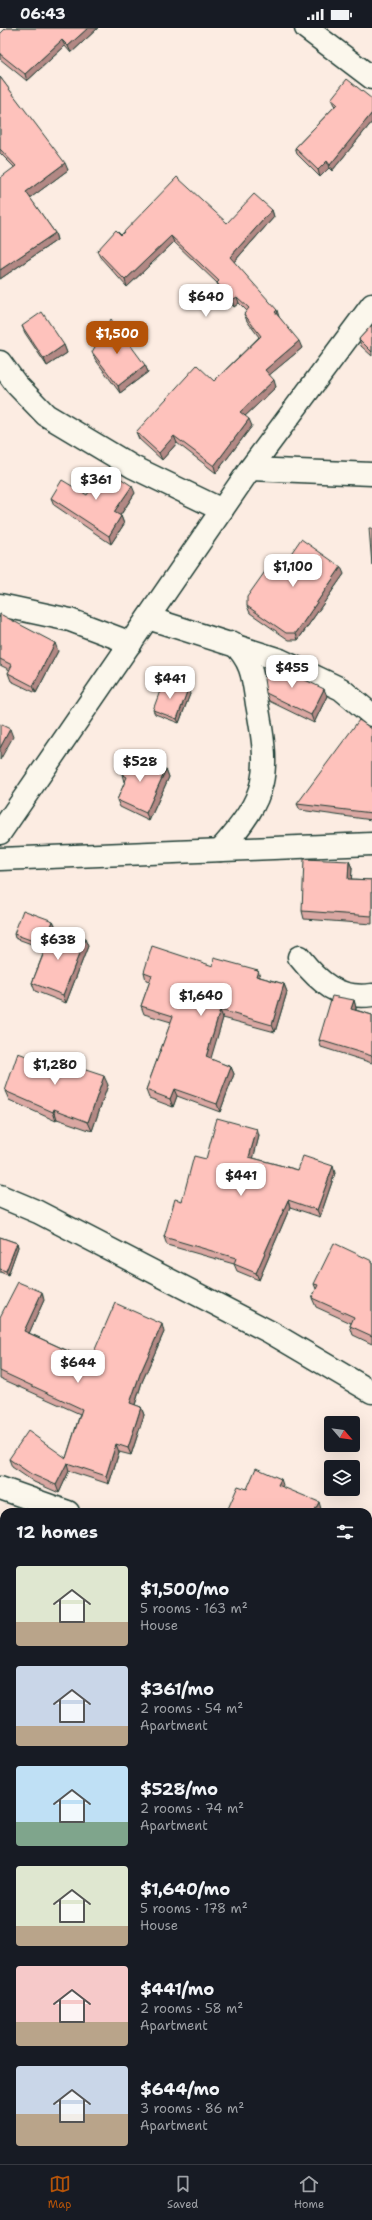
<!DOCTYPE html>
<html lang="en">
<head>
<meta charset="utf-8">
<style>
  body { margin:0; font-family:"Shantell Sans",sans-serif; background:#20242c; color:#f1f3f6; height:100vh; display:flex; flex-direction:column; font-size:15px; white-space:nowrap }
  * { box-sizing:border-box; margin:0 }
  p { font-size:13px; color:#9ea1a6 }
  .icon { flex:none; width:22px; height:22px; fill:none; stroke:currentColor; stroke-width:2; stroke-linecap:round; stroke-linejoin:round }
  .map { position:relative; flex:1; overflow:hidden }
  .sheet { position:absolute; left:0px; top:1480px; width:372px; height:656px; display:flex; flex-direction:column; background:#171b24; border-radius:12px 12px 0 0; box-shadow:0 4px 16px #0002 }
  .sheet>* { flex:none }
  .needle { width:26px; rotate:118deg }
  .controls { position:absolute; left:324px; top:1388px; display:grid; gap:8px }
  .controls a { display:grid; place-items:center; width:36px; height:36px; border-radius:4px; background:#171b24; box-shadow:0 4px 16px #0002; font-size:20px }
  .price { position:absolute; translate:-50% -34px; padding:0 9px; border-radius:8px; background:#fff; color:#222; font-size:13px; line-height:26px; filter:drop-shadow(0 1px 2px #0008) }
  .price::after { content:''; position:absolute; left:50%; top:24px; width:12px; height:9px; margin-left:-6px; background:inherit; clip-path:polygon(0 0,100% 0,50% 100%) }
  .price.current { background:#b45309; color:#fff }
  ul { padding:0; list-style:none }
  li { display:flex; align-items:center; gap:12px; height:100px; padding:0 16px }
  li span { display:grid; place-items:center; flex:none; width:112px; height:80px; border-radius:4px; color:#555 }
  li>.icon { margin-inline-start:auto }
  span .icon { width:48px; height:48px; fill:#fffc; stroke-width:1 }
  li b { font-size:17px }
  h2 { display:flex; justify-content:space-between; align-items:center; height:48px; padding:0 16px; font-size:17px }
  .status { display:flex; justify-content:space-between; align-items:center; height:28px; padding:0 20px; background:#171b24; direction:ltr }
  .status svg { height:11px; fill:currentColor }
  .menu { display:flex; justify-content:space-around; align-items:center; height:56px; border-top:1px solid #363941; background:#171b24; font-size:11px; color:#9ea1a6 }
  .menu a { display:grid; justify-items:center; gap:2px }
  .menu .current { color:#b45309 }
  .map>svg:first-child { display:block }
</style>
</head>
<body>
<div class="status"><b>06:43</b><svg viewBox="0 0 49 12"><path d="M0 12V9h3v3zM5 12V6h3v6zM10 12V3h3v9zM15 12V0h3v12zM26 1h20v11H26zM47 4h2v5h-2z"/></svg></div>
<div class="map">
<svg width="372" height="2136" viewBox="0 0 372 2136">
  <rect width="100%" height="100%" fill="#fcece2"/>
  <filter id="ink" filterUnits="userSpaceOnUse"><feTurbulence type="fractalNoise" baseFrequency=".025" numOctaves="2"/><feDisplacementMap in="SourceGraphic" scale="8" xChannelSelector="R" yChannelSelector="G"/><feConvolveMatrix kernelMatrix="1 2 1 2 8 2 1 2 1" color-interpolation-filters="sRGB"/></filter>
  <g filter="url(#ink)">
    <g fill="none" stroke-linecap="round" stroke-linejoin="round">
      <g stroke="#1f3d34" stroke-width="25">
        <g id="street">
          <path d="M306 0 372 50"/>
          <path d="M0 334 16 356 46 387 133 439 222 482"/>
          <path d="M250 441 372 446"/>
          <path d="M0 577 70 592 131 615"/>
          <path d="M148 590 280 632 341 661 372 687"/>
          <path d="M0 805 250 441 372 277"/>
          <path d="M220 822C269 767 270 747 257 676 253 650 253 635 233 615"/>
          <path d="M0 831 372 816"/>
          <path d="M299 929C319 954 338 972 372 967"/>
          <path d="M0 1168 38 1184 270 1304 372 1364"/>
          <path d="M0 1460 68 1484"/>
          <path d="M0 1661 4 1663"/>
          <path d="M368 1851 372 1853"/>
          <path d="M0 1974 4 1977"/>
          <path d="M280 2132 286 2136"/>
        </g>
      </g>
      <use href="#street" stroke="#fbf7ec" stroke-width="22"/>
    </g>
    <g fill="#daa7a2" stroke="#1f3d34">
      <path d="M6 0H98L71 25 65 18 27 53 0 31V6Z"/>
      <path d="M0 49 68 142 30 170 55 205 57 212 0 251 14 139 0 125Z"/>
      <path d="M331 71H372V94L332 143 329 140 320 149 297 126 295 120 335 78 334 77Z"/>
      <path d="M272 182 274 189 234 234 279 289 302 320 269 347 276 359 245 388 252 398 216 445 177 415 162 432 139 411 136 404 214 353 259 309 247 293 244 286 247 283 239 275 234 279 220 262 217 255 174 214 127 259 100 229 97 223 121 207 227 195Z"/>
      <path d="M372 297V328L361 318 359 311Z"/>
      <path d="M22 298 64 317 67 325 47 338 25 305Z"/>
      <path d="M92 324 145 337 148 344 120 365 95 331Z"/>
      <path d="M135 465 120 488H121L124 496 111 516 54 477 51 470Z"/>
      <path d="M283 537 344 546 298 612H289L250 585 247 578Z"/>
      <path d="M0 586 58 623 36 665 11 653 8 645 10 642 0 637Z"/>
      <path d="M266 665 327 668 314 695 269 673Z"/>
      <path d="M190 666 179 695 155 686 153 682Z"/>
      <path d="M372 701V792L300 782 297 776Z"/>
      <path d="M166 741 169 749 149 793 120 779 117 772 125 754H124L122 746Z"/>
      <path d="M349 833 352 840 351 851 372 852V896L304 891 302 883Z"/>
      <path d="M53 893 55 897 54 899 88 918 66 975 35 963 32 955 45 921 15 910 14 906Z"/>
      <path d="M213 938 258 942 260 949 284 956 287 964 275 1004 223 990 210 1031 231 1039 234 1046 220 1084 177 1068 173 1079 149 1070 146 1062 171 994 144 986 141 978 150 953 146 952 144 944Z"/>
      <path d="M354 972 356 980V982L372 987V1035L321 1019 319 1012Z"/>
      <path d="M108 1057 92 1103 57 1091 56 1093 9 1072 5 1063Z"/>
      <path d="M259 1108 253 1130 298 1142 335 1145 320 1189 290 1179 259 1252 237 1243 234 1236 167 1217 164 1209 182 1173 206 1131Z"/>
      <path d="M0 1209 17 1215 18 1219 8 1247 0 1244Z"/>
      <path d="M372 1233V1316L353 1307 350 1298 351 1295 316 1279 312 1270 316 1261 314 1256Z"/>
      <path d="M44 1272 29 1305 90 1333 164 1304 142 1354 135 1377 141 1379 144 1387 131 1427 119 1424 109 1456 69 1443 59 1465 34 1454 12 1439 9 1431 66 1430 80 1386 0 1350V1289Z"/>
      <path d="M0 1508 4 1509V1551L0 1549Z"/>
      <path d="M372 1536V1575L368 1572V1541Z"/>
      <path d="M368 1759 372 1761V1803L368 1801Z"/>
      <path d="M4 1830V1865L0 1863V1836Z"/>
      <path d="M368 1874 372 1876V2134L368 2131Z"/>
      <path d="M4 2009V2096L0 2094V2016Z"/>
    </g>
    <g fill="#b28884" stroke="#1f3d34">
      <path d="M88 0H98L71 25 68 18Z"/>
      <path d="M62 12 65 18 27 53 25 46Z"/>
      <path d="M372 85V94L332 143 330 137Z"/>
      <path d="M327 133 329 140 320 149 318 142Z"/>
      <path d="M65 135 68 142 29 171 26 164Z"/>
      <path d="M272 182 274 189 232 236 230 229Z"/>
      <path d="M55 205 57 212 0 251V242Z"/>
      <path d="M171 208 174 214 127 259 125 252Z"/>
      <path d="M237 269 239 275 234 279 232 272Z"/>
      <path d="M277 282 279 289 275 284Z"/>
      <path d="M299 313 302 320 267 349 265 342Z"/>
      <path d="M64 317 67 325 47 338 44 331Z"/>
      <path d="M145 337 148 344 120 365 118 358Z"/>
      <path d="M274 352 276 359 242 391 240 384Z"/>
      <path d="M249 391 252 398 216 445 214 438Z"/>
      <path d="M174 408 177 415 162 432 159 425Z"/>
      <path d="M132 458 135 465 117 492 114 484Z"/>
      <path d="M121 488 124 496 111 516 109 508Z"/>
      <path d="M341 539 344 546 298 612 296 605Z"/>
      <path d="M55 615 58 623 36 665 33 658Z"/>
      <path d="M188 661 190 666 179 695 177 691Z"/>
      <path d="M324 661 327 668 314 695 311 687Z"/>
      <path d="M10 701 13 709 0 732V720Z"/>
      <path d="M166 741 169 749 149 793 146 785Z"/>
      <path d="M349 833 352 840 351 859 348 851Z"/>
      <path d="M53 893 55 897 45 921 44 917Z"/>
      <path d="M85 911 88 918 66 975 63 967Z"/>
      <path d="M258 942 260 950 256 948Z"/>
      <path d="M284 956 287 964 275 1004 272 997Z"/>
      <path d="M354 972 356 980 354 989 351 981Z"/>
      <path d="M220 982 223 990 209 1037 206 1029Z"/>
      <path d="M231 1039 234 1046 220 1084 217 1076Z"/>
      <path d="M104 1048 108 1057 92 1103 88 1094Z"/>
      <path d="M174 1061 177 1068 173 1079 170 1071Z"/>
      <path d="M54 1081 57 1091 56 1093 53 1084Z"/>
      <path d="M257 1101 259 1108 252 1136 249 1129Z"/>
      <path d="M333 1138 335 1145 320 1189 317 1182Z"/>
      <path d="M288 1172 290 1179 259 1252 256 1245Z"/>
      <path d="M17 1215 18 1219 8 1247 6 1243Z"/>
      <path d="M42 1264 44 1272 27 1310 24 1303Z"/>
      <path d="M162 1296 164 1304 142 1354 133 1383 130 1375 140 1346Z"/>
      <path d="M141 1379 144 1387 131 1427 128 1420Z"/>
      <path d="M116 1416 119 1424 109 1456 106 1448Z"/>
      <path d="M67 1435 69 1443 59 1465 56 1457Z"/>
      <path d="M281 1451 283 1457 280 1464 278 1457Z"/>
      <path d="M319 1474 321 1481 320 1484H314Z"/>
      <path d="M369 1657 372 1665 368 1674V1660Z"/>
    </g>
    <g fill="#fec2bc" stroke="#1f3d34">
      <path d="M6 0H88L68 18 62 12 25 46 0 26V6Z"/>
      <path d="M0 49 65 135 26 164 55 205 0 242V150L16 138 0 121Z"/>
      <path d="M347 51 372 71V85L330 137 327 133 318 142 295 120 337 76 331 71Z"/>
      <path d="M177 149 227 195 254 166 272 182 230 229 277 282 275 284 299 313 265 342 274 352 240 384 249 391 214 438 174 408 159 425 136 404 197 337 214 353 261 308 244 286 249 280 237 269 232 272 217 255 219 253 171 208 125 252 97 223 116 202 121 207Z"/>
      <path d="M42 284 64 317 44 331 22 298Z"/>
      <path d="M111 291 145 337 118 358 92 324Z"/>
      <path d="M372 297V324L359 311Z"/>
      <path d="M105 440 132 458 114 484 121 488 109 508 51 470 62 452 87 467Z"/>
      <path d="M369 500H372V537Z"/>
      <path d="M301 511 341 539 296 605H286L247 578V569L274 531 283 537Z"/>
      <path d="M0 586 55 615 33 658 8 645 12 637 0 631Z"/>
      <path d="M272 636 324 661 311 687 266 665 264 651Z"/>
      <path d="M164 652 188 661 177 691 153 682Z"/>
      <path d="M359 692 372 701V785L297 776Z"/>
      <path d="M0 696 10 701 0 720Z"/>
      <path d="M131 725 166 741 146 785 117 772 127 749 122 746Z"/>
      <path d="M304 831 349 833 348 851 372 852V888L302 883Z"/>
      <path d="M23 882 53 893 44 917 14 906Z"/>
      <path d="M54 899 85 911 63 967 32 955Z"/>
      <path d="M152 918 213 938 214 930 258 942 256 948 284 956 272 997 220 982 206 1029 231 1039 217 1076 174 1061 170 1071 146 1062 173 988 141 978 152 947 144 944Z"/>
      <path d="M332 968 354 972 351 981 372 987V1028L319 1012Z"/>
      <path d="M18 1025 35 1031 37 1026 104 1048 88 1094 54 1081 53 1084 5 1063Z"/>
      <path d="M217 1090 257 1101 249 1129 298 1142 303 1128 333 1138 317 1182 288 1172 256 1245 234 1236 236 1230 164 1209 175 1171 182 1173 194 1128 206 1131Z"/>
      <path d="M0 1209 17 1215 6 1243 0 1241Z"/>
      <path d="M334 1215 372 1233V1308L350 1298 354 1289 312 1270 318 1257 314 1256Z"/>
      <path d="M18 1254 42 1264 24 1303 90 1333 115 1275 162 1296 140 1346 130 1375 141 1379 128 1420 116 1416 106 1448 67 1435 56 1457 31 1446 9 1431 28 1403 66 1430 82 1381 0 1343V1289Z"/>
      <path d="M256 1440 281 1451 278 1457 319 1474 314 1484H230L227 1483 238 1458 247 1461Z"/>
      <path d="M0 1508 4 1509V1545L0 1543Z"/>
      <path d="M372 1536V1570L368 1566V1541Z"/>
      <path d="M368 1759 372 1761V1797L368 1795Z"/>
      <path d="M4 1830V1860L0 1857V1836Z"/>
      <path d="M368 1874 372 1876V2128L368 2125Z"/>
      <path d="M4 2009V2089L0 2087V2016Z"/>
      <path d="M177 2132H181L187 2136H174Z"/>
      <path d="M242 2132H244L250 2136H239Z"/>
    </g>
  </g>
</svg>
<div class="controls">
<a><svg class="needle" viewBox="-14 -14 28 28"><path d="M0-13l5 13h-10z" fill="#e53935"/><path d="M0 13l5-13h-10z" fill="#9ea1a6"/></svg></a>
<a><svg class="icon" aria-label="layers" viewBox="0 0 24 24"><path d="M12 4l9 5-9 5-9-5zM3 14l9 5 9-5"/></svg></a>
</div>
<b class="price" style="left:206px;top:290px">$640</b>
<b class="price current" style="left:117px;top:327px">$1,500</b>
<b class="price" style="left:96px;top:473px">$361</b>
<b class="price" style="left:293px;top:560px">$1,100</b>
<b class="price" style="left:292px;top:661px">$455</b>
<b class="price" style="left:170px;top:672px">$441</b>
<b class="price" style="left:140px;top:755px">$528</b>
<b class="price" style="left:58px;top:933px">$638</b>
<b class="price" style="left:201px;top:989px">$1,640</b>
<b class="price" style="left:55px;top:1058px">$1,280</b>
<b class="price" style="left:241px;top:1169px">$441</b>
<b class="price" style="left:78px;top:1356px">$644</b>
<section class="sheet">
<h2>12 homes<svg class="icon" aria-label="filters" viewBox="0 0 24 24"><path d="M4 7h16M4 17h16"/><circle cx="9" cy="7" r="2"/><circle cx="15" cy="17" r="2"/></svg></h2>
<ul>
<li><span style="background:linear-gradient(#dfe7d0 70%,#b9a48a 0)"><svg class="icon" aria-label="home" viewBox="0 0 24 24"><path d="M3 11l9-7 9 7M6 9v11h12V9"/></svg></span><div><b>$1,500/mo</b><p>5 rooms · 163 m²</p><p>House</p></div></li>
<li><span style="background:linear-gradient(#c9d6e8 75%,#b9a48a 0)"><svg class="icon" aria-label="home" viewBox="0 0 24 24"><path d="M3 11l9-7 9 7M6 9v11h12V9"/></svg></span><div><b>$361/mo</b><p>2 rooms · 54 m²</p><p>Apartment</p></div></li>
<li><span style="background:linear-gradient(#bfe0f5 70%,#7fa58c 0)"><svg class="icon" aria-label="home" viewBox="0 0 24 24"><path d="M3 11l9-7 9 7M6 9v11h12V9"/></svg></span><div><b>$528/mo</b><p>2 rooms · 74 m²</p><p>Apartment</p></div></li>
<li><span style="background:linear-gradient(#dfe7d0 75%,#b9a48a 0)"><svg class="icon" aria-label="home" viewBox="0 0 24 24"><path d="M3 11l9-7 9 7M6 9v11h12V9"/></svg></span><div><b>$1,640/mo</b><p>5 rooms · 178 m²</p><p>House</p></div></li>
<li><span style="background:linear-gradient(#f6c9c9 70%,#b9a48a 0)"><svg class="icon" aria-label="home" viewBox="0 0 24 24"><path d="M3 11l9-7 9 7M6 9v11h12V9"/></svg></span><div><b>$441/mo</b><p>2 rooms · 58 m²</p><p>Apartment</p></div></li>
<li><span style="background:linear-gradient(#c9d6e8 60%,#b9a48a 0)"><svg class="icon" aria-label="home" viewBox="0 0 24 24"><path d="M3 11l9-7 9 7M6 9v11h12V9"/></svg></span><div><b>$644/mo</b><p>3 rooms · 86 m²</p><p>Apartment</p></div></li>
</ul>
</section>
</div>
<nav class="menu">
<a class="current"><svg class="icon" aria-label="map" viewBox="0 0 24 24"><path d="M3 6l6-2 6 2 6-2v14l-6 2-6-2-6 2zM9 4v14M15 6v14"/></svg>Map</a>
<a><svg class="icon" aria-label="saved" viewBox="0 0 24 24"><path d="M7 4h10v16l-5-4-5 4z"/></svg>Saved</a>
<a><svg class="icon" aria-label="home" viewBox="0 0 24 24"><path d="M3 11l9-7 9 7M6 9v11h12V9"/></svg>Home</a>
</nav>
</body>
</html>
